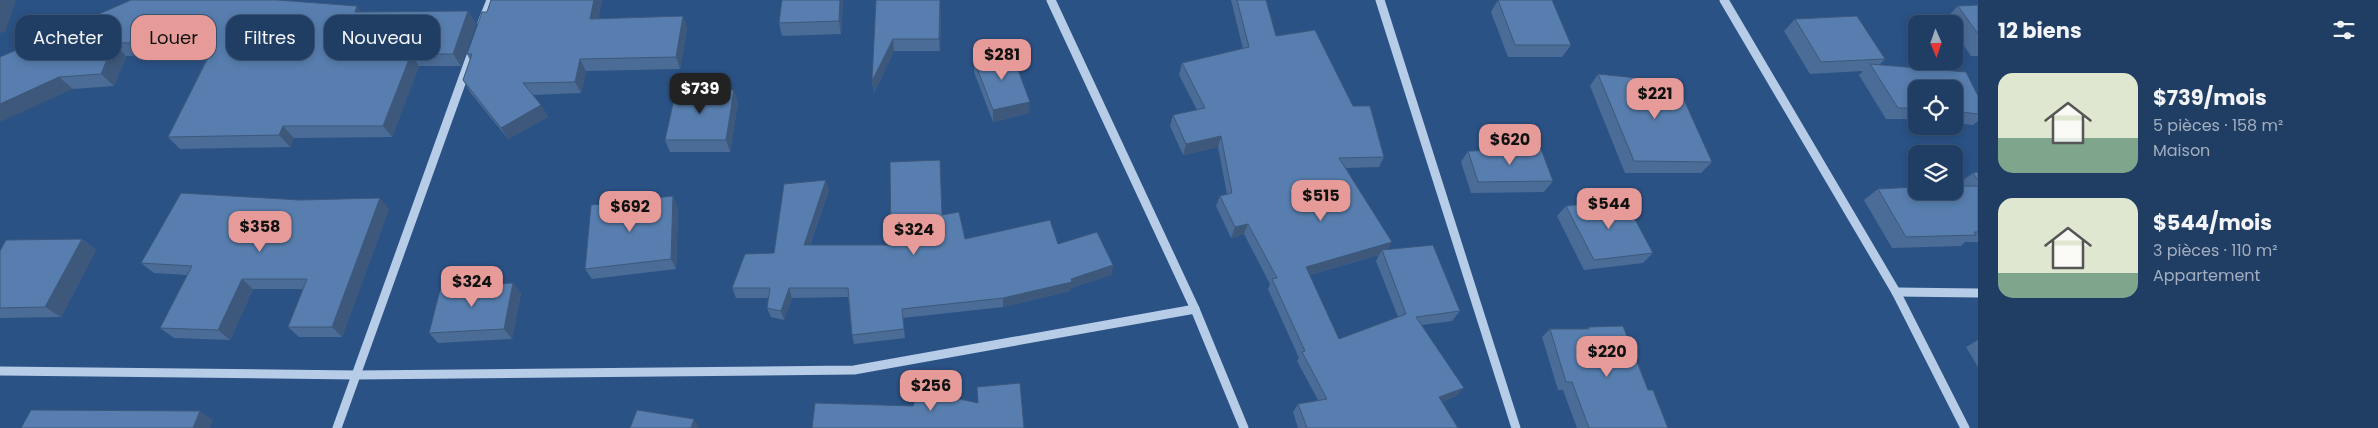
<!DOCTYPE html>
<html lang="fr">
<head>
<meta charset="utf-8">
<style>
  body { margin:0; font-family:Poppins,sans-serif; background:#2d496d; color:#f1f3f6; height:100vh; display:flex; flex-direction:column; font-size:19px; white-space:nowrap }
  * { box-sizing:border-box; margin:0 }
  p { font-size:16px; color:#a2aebf }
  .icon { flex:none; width:28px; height:28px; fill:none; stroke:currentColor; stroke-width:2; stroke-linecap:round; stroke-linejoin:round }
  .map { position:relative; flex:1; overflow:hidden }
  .side { display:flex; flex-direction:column; background:#203e64; width:400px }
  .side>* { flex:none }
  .guide { position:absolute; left:15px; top:15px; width:475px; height:45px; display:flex; gap:10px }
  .needle { width:32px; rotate:178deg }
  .buttons { position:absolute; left:1908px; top:15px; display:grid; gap:10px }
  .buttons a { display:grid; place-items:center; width:55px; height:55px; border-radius:10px; background:#203e64; box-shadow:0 2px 8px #0003,0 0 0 1px #3d5778; font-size:25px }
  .price { position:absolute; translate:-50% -42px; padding:0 11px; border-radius:10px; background:#e69b98; color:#111; font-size:16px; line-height:32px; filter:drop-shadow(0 1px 2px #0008) }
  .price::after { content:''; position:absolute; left:50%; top:30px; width:15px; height:11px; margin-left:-8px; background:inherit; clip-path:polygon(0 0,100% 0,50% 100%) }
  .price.selected { background:#222; color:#fff }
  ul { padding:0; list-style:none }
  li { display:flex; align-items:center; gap:15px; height:125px; padding:0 20px }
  li span { display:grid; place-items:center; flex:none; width:140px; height:100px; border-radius:15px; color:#555 }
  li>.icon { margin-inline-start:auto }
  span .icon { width:60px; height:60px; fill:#fffc; stroke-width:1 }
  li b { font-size:21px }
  h2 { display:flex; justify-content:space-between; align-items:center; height:60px; padding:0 20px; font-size:21px }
  .tag { padding:0 18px; border-radius:15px; background:#203e64; box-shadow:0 2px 8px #0003,0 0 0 1px #3d5778; font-size:18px; line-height:45px }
  .tag.selected { background:#e69b98; color:#111 }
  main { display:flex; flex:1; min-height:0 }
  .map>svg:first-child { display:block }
</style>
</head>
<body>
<main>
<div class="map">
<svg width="1978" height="428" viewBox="0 0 1978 428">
  <rect width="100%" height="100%" fill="#2b5285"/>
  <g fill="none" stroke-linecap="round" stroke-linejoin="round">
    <g stroke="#b6cce7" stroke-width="9">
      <path d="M1051 0 1195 309 1244 428"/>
      <path d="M1380 0 1516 428"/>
      <path d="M1724 0 1896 292 1965 428"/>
      <path d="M482 23 491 0"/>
      <path d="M1896 292 1978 293"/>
      <path d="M0 371 357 375 854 370 1195 309"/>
      <path d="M337 428 473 50"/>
    </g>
  </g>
  <g fill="#4b6c96" fill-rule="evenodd">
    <path d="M491 0H602L598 19 683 16 687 28 680 69 586 71 581 93 532 95 541 105 548 117 508 139 470 92 463 80 470 60 467 54 487 12Z"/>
    <path d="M782 0H843L841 34 782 36 779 23Z"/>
    <path d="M876 0 941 10 940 51H894L874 93 872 81Z"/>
    <path d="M1231 0H1266L1276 36 1353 106 1384 157 1379 167 1346 168 1388 250 1460 311 1452 321 1422 325 1456 396 1442 402 1458 428H1298L1293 412 1298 404 1318 400 1297 361 1299 358 1268 289 1270 284 1244 234 1231 238 1216 206 1220 196 1227 194 1218 147 1183 155 1170 126 1173 115 1197 110 1179 75 1182 63 1243 49ZM1379 255 1376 261 1398 317 1339 339 1309 275Z"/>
    <path d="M1498 0H1552L1571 45 1562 57H1508L1491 12Z"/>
    <path d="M1978 5V56H1971L1954 31V24H1948L1945 19 1958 6Z"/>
    <path d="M468 11 476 24 461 66H419L392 137 294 138 290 147 180 149 168 137 209 54 126 56 114 86 73 89 0 57 362 12Z"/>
    <path d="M1795 19 1885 59 1879 65 1978 96V121L1973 125 1954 123V89H1916V120L1904 119H1886L1859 75 1863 71 1810 74 1784 31Z"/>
    <path d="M974 60 1029 113 993 122 974 72Z"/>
    <path d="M1598 74 1712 162 1701 173H1625L1590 86Z"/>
    <path d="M738 102 730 152H670L665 140Z"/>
    <path d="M1468 151 1553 181 1544 192 1471 193 1461 162Z"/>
    <path d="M1978 172V242H1965L1961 246 1892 248 1864 200 1878 189 1960 186 1958 184 1973 173Z"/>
    <path d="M829 190 810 245H891L942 215 965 239 1058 244 1113 265 1111 275 1071 288 1070 291 1003 307 903 318 905 338 854 344 852 335 848 297 792 298 784 320 771 317 767 308 769 298H736L732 288 774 253Z"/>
    <path d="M1566 206 1653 253 1643 263 1584 270 1557 216Z"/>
    <path d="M678 207 676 269 592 279 585 269Z"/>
    <path d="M389 209 342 337H299L288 327 303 289H253L230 340 174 338 160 328 187 275 154 273 141 263Z"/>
    <path d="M82 239 96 250 61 317 0 318V251Z"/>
    <path d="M521 293 512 339 438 343 429 333Z"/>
    <path d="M1589 327 1648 390 1668 428H1577L1563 390H1558L1542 337 1550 329H1586Z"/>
    <path d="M1978 340V367L1966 347Z"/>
  </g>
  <g fill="#3d587a">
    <path d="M0 0H16L5 32 0 33Z"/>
    <path d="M594 0H602L595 31 590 19Z"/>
    <path d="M840 0H843L841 34 839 21Z"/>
    <path d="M940 0 941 10 940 51 939 39Z"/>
    <path d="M357 6 366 19 355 12Z"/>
    <path d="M468 11 476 24 461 66 453 54Z"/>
    <path d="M683 16 687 28 680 69 676 57Z"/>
    <path d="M893 39 894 51 874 93 872 81Z"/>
    <path d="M114 43 126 56 114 86 101 74Z"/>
    <path d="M411 54 419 66 392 137 383 126Z"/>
    <path d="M580 59 586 71 581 93 575 82Z"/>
    <path d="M59 77 73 89 0 122V104Z"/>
    <path d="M734 90 738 102 730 152 726 140Z"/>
    <path d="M1030 102 1029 113 993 122V110Z"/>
    <path d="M541 105 548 117 508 139 501 128Z"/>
    <path d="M283 126 294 138 290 147 279 135Z"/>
    <path d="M1221 136 1218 147 1183 155 1186 144Z"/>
    <path d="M826 180 829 190 806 255 804 245Z"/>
    <path d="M673 196 678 207 676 269 671 259Z"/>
    <path d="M380 198 389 209 342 337 332 327Z"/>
    <path d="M1248 224 1244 234 1231 238 1235 227Z"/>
    <path d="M82 239 96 250 61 317 45 307Z"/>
    <path d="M1392 242 1386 253 1382 250 1379 255 1301 277 1306 267Z"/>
    <path d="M1113 265 1111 275 1071 288 1070 291 1003 307V298L1071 279Z"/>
    <path d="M242 279 253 289 230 340 218 330Z"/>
    <path d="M513 283 521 293 512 339 504 329Z"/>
    <path d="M789 288 792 298 784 320 781 311Z"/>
    <path d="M1464 388 1456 396 1432 406 1439 397Z"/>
    <path d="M200 411 213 420 210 428H193Z"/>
    <path d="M694 419 699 427V428H691Z"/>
  </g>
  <g fill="#577eae" stroke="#3d587a">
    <path d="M131 0H277L357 6 355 12 468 11 453 54H411L383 126H283L279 135 168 137 216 42 114 43 101 74 59 77 0 104V57Z"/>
    <path d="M491 0H594L590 19 683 16 676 57 580 59 575 82 523 83 541 105 501 128 463 80 472 54H467L482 12H487Z"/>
    <path d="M782 0H840L839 21 779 23Z"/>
    <path d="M876 0H940L939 39H893L872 81Z"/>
    <path d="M1237 0H1266L1276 36 1315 30 1353 106H1370L1384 157 1339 158 1392 242 1306 267 1339 339 1406 314 1382 250 1433 245 1460 311 1416 317 1464 388 1439 397 1458 428H1307L1298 404 1327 399 1302 352 1305 351 1272 279 1277 278 1248 224 1235 227 1220 196 1232 193 1221 136 1186 144 1173 115 1205 108 1182 63 1249 47Z"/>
    <path d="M1498 0H1552L1571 45H1515Z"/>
    <path d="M1978 5V34L1958 6Z"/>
    <path d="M1857 16 1885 59 1821 62 1795 19Z"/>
    <path d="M1011 51 1030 102 993 110 974 60Z"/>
    <path d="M1870 64 1966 72 1978 96V114L1954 111V89H1916V108H1898Z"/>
    <path d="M1598 74 1676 82 1712 162 1634 161Z"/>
    <path d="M676 90H734L726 140H665Z"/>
    <path d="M1541 149 1553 181 1478 182 1468 151Z"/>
    <path d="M940 160 942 215 959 212 965 239 1050 220 1058 244 1097 232 1113 265 1071 279 1072 282 1003 298 902 309 904 329 852 335 848 288H789L781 311 767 308 770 288H732L745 254 774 253 784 184 826 180 804 245H891L890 162Z"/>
    <path d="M1978 172V180L1973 173Z"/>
    <path d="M1954 186H1978V232H1974L1976 235 1906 237 1878 189 1916 187V191H1954Z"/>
    <path d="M181 193 300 200 380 198 332 327H288L307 279H242L218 330 160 328 192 266 141 263Z"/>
    <path d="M673 196 671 259 585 269 591 205Z"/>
    <path d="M1624 199 1653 253 1594 260 1566 206Z"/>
    <path d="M82 239 45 307 0 308V251L6 240Z"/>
    <path d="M513 283 504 329 429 333 441 286Z"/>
    <path d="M1623 326 1648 390H1653L1668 428H1589L1572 382H1566L1550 329H1589V327Z"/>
    <path d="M1020 383 1024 428H812L815 403 913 406 918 390 978 403 977 387Z"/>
    <path d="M31 410 200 411 193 428H21Z"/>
    <path d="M637 410 694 419 691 428H630Z"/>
  </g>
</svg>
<div class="buttons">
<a><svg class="needle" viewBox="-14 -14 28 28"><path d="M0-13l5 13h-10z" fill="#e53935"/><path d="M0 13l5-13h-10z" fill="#a2aebf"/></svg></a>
<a><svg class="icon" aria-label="locate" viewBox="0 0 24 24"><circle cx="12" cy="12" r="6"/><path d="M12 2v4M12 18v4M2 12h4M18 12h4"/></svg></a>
<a><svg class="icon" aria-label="layers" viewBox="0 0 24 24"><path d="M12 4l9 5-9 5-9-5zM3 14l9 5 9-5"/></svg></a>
</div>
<b class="price" style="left:1002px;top:81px">$281</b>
<b class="price selected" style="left:700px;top:115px">$739</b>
<b class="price" style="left:1655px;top:120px">$221</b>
<b class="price" style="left:1510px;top:166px">$620</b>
<b class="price" style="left:1321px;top:222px">$515</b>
<b class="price" style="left:1609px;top:230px">$544</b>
<b class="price" style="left:630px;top:233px">$692</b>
<b class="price" style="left:260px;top:253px">$358</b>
<b class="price" style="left:914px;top:256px">$324</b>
<b class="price" style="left:472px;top:308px">$324</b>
<b class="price" style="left:1607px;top:378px">$220</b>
<b class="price" style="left:931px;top:412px">$256</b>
<div class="guide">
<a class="tag">Acheter</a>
<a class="tag selected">Louer</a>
<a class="tag">Filtres</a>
<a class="tag">Nouveau</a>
</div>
</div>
<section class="side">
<h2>12 biens<svg class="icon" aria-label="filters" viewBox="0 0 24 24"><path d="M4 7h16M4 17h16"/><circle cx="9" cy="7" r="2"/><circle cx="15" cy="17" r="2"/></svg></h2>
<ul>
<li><span style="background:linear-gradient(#dfe7d0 65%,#7fa58c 0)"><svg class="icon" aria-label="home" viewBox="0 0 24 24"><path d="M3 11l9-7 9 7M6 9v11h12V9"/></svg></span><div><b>$739/mois</b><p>5 pièces · 158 m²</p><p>Maison</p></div></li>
<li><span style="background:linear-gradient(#dfe7d0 75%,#7fa58c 0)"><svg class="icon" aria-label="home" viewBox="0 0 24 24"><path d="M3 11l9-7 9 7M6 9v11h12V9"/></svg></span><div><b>$544/mois</b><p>3 pièces · 110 m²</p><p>Appartement</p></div></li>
</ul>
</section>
</main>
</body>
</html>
